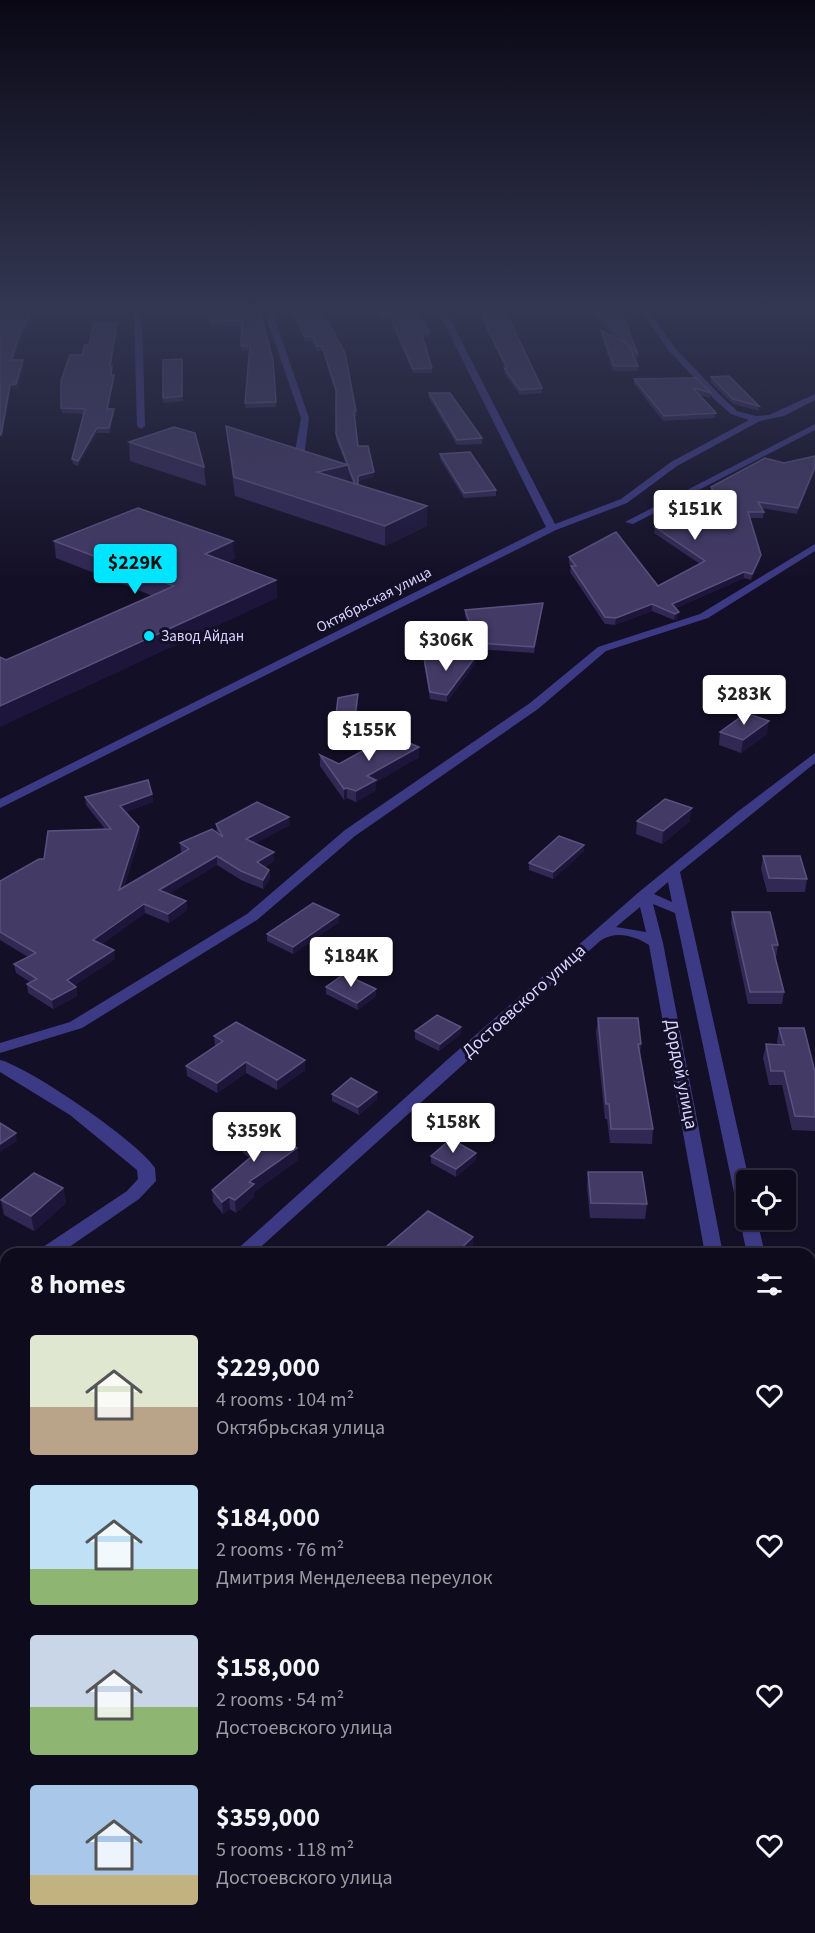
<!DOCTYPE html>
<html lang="en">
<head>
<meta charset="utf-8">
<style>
  body { margin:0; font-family:"Source Sans 3",sans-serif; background:#171425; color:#f1f3f6; height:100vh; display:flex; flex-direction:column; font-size:22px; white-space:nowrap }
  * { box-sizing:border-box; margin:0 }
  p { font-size:20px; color:#9b9ba3 }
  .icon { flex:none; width:33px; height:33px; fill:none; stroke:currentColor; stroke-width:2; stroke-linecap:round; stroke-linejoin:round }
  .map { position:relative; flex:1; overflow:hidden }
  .side { position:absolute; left:0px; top:1248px; width:816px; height:686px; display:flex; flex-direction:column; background:#0e0b1c; border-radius:18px 18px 0 0; box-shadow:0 2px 4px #0004,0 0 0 2px #2e2b3b }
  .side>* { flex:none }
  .controls { position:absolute; left:736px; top:1170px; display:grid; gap:12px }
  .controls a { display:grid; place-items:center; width:60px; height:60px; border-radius:6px; background:#0e0b1c; box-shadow:0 2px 4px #0004,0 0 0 2px #2e2b3b; font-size:30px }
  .price { position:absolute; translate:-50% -51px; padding:0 14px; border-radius:6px; background:#fff; color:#222; font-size:20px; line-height:39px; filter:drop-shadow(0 2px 3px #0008) }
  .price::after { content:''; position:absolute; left:50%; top:36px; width:18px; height:14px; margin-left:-9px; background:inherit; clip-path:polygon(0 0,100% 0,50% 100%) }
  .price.on { background:#00e5ff; color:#111 }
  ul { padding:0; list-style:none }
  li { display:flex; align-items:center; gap:18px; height:150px; padding:0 30px }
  li span { display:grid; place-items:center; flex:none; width:168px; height:120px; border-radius:6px; color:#555 }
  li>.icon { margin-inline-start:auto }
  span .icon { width:72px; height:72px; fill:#fffc; stroke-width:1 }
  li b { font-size:26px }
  h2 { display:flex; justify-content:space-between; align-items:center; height:72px; padding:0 30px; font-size:26px }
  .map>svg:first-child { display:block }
</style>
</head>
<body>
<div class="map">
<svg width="815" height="1933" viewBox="0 0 815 1933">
  <rect width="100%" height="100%" fill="#130f26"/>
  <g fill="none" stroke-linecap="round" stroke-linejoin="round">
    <g fill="#3d3a85" fill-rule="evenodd">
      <path d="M134 311H142L145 426 141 429 137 426Z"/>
      <path d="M264 311H272L309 418 304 457 299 460 294 457 301 418Z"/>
      <path d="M438 311H446L555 524 621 499 671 462 749 420 731 414 715 400 669 351 641 311H649L675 348 721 396 737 411 756 416 769 415 815 394V400L784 416 760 421 677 466 627 503 556 530 0 808V799L546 527Z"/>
      <path d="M815 424V430L633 524 625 522Z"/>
      <path d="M815 544V551L708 618 606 651 538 709 355 836 257 920 82 1028 0 1053V1043L70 1022 247 914 345 830 530 703 598 647 700 614Z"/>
      <path d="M0 1060C29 1067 140 1143 155 1168L156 1181 139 1199 59 1254H37L40 1249 127 1191 138 1179 137 1170 70 1115 0 1072Z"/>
      <path d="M6 1274V1290L0 1292V1276Z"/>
      <rect x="810" y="1350" width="5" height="14"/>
      <path d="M0 1479 6 1481V1501L0 1499Z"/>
      <path d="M810 1880 815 1882V1909L810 1907Z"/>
      <path d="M628 1928H660L662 1933H630Z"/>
    </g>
    <g fill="#3d3a85" fill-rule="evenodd">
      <path d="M815 753V763L680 872 749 1180 747 1220H757L765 1254H747L675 913 653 904 663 943 723 1254H705L649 945C635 936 615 930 600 941L253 1254H232L447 1060 639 892 736 813ZM668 882 672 902 654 894ZM640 907 646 932 616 927Z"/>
      <path d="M6 1445V1464L0 1466V1447Z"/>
      <path d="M810 1484 815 1486V1524L810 1522Z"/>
      <path d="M810 1727 815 1729V1773L810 1772Z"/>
    </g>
  </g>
  <g fill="#312854" fill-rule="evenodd">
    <path d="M208 311H260L273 360 276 407 245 408 249 350 242 351 241 326H210Z"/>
    <path d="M292 311H325V316H324L357 416 354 417 358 446 374 477 358 481V485L427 526 385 546 235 496 228 444 226 426 346 464 336 439V394L323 351H317L312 341H305ZM348 471 353 483 348 482Z"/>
    <path d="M378 311H418L429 332V337H422L432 368V373H413L390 320 380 321Z"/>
    <path d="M480 311H502L542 388V393L520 395 504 373 505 368 487 331Z"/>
    <path d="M588 311H621L638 354V359L633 355 638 366V371H613L601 335V330L616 338Z"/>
    <path d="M117 328 111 366H112V375H114V380L108 409 114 414 110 433H97L78 466 73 464 72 459 84 414 62 413 61 408 82 355Z"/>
    <path d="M182 359 183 401 163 403V398Z"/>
    <path d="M711 377 759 406V411L733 404 710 382Z"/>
    <path d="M696 378 711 393 710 398 699 395 716 413 715 418 663 421 634 384V379Z"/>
    <path d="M429 393 482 438V444L457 445 429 398Z"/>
    <path d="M129 442 204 467 206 486 130 461Z"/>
    <path d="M440 454 496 490V496L464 498 440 459Z"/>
    <path d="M815 456 797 514 762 508 764 512 763 518H750L760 561 751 580 744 578 676 608 678 619 674 620 652 611 615 625 605 624 570 572 571 566 569 563V557L658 586 700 564 654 533 655 527 682 525 671 507V501L714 498 711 492V487L784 463Z"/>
    <path d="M54 541 235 558 227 562 276 580 277 598 6 660 153 596 56 558Z"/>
    <path d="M542 609 534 653 477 649 465 616V610Z"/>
    <path d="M476 656V662L447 702 430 699 424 664V658Z"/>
    <path d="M358 701 356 722H336V715Z"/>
    <path d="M720 732 767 734 741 753 719 745Z"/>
    <path d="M419 747V757L376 782V790L356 802 347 798 344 800 320 766V755L339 764Z"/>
    <path d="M152 794 153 802 126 812 139 827 140 836 124 887 183 853 181 852 180 843 217 833 216 824 290 825 255 843 274 861 264 867 269 870 270 879 263 889 241 880 217 865 168 894 186 901 187 910 169 923 145 913 102 944 115 959 74 985 76 987 77 996 53 1009 28 993 27 984 30 982 16 973 14 964 28 957 0 940V881L105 829 86 805 85 797Z"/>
    <path d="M637 821H690L662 844 636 834Z"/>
    <path d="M584 851 553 879 529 870V863Z"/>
    <path d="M763 856 807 879 805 892H767L761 869Z"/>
    <path d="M732 912 778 945 776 957H775L784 992 782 1004H748L731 923Z"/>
    <path d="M339 915V922L293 954 267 941V934Z"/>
    <path d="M326 987 376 989V996L358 1010 326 994Z"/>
    <path d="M598 1018 641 1044 640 1054 653 1129 652 1144 610 1143 607 1119H605L596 1033Z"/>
    <path d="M779 1028 815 1072V1131L792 1130 782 1085H769L763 1058 766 1044 778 1045 777 1042Z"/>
    <path d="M415 1031 461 1034 439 1051 415 1039Z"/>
    <path d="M214 1036 305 1070 277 1090 246 1073 217 1093 187 1076 186 1066 215 1046Z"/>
    <path d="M332 1094 377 1099 359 1115 332 1101Z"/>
    <path d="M242 1141 297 1148 298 1160 254 1192V1197L236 1213 230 1209 223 1214 213 1202 212 1190 250 1158 243 1153Z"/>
    <path d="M476 1153V1160L456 1177 431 1163V1156Z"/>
    <path d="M588 1172 647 1204 645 1219 590 1218 587 1187Z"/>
    <path d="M63 1188 66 1203 34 1231 4 1215 1 1200Z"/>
    <path d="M473 1237V1252L471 1254H386V1247Z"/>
    <path d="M6 1747V1816H0V1772Z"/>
    <path d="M184 1928H286L285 1933H230L185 1932Z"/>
  </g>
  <g fill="#1d163a">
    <path d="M31 311H33L30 324 22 336 12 366 11 360 21 331Z"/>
    <path d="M380 316H390V320L380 321Z"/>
    <path d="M117 323V328L110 371V366Z"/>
    <path d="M23 360 24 366 17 390H11L2 441 1 435 10 385Z"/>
    <path d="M114 375V380L107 414V409Z"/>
    <path d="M114 409V414L110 433 109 428Z"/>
    <path d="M97 428V433L78 466V461Z"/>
    <path d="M348 465 349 483 317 472Z"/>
    <path d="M815 467V471L797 514 798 508Z"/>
    <path d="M374 472V477L358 481V476Z"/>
    <path d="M427 506V526L385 546V526Z"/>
    <path d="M233 541 235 558 206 571 205 554Z"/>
    <path d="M761 555 760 561 751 580 752 574Z"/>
    <path d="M744 572V578L671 610 672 604Z"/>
    <path d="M276 580 277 598 0 727V706Z"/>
    <path d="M543 603 542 609 534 653V647Z"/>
    <path d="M652 604V611L615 625 616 618Z"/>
    <path d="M679 612 678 619 674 620 675 614Z"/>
    <path d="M476 656V662L447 702V695Z"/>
    <path d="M769 721 767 734 741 753 743 740Z"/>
    <path d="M419 747V757L376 782V790L356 802V791L367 776Z"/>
    <path d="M347 788V798L344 800V789Z"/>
    <path d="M152 794 153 802 121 814 120 806Z"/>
    <path d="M692 808 690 821 662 844 663 831Z"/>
    <path d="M289 817 290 825 247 848 246 839Z"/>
    <path d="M139 827 140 836 120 899 119 890Z"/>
    <path d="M584 845V851L553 879V872Z"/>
    <path d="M274 852V861L257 870V862Z"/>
    <path d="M217 856V865L160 899 159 890Z"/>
    <path d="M269 870 270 879 263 889V880Z"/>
    <path d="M186 901 187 910 169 923 168 914Z"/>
    <path d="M144 904 145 913 95 949 93 940Z"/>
    <path d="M339 915V922L293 954V947Z"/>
    <path d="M114 950 115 959 68 990 67 980Z"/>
    <path d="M76 987 77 996 53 1009 52 1000Z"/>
    <path d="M376 989V996L358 1010 357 1003Z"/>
    <path d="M461 1027V1034L439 1051 440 1044Z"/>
    <path d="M305 1060V1070L277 1090V1080Z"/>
    <path d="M246 1062V1073L217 1093V1083Z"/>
    <path d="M377 1092V1099L359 1115 358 1107Z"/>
    <path d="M16 1133 17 1141 0 1152V1144Z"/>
    <path d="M297 1148 298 1160 254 1192V1197L236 1213 235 1200 249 1182Z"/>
    <path d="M476 1153V1160L456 1177V1169Z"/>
    <path d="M63 1188 66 1203 34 1231 31 1216Z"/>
    <path d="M229 1197 230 1209 223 1214 222 1202Z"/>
    <path d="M473 1237V1252L471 1254H455Z"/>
    <path d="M6 1380V1395L0 1400V1385Z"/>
    <path d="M6 1587V1606L0 1611V1592Z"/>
  </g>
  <g fill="#433a66" stroke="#5a527e" stroke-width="1.5">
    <path d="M0 311H31L29 318 21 331 11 360H23L16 384 10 385 1 435H0Z"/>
    <path d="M208 311H260L273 360 276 402 245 403 250 346H241L242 321 210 322Z"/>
    <path d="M293 311H325H322L345 353 356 411 354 412 358 446H368L374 472 358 476V485L355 484 336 434V390L322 346H317L312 336 305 337Z"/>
    <path d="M379 311H418L429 332H421L432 368 413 369 390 316H380Z"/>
    <path d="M481 311H502L511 323 542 388 520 390 504 368H507L487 327Z"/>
    <path d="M594 311H621L638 354 629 345 638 366H614L601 330 629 345Z"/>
    <path d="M94 323H117L110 366H112L111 375H114L107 409H114L109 428H97L78 461 72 459 85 409 61 408V381L70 355H82L85 345H89Z"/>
    <path d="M182 359V396L163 398V360Z"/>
    <path d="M729 376 759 406 733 399 711 377Z"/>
    <path d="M696 378 711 393 693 388 716 413 664 416 634 379Z"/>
    <path d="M429 393H450L482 438 457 440Z"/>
    <path d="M226 426 348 465 317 472 427 506 385 526 234 477Z"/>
    <path d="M174 427 195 433 204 467 129 442Z"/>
    <path d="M470 452 496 490 464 493 440 454Z"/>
    <path d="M815 456V467L798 508 758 502 764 512H748L761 555 752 574 744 572 672 604 679 612 675 614 652 604 616 618 605 617 571 566H576L569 557 616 532 658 586 705 561 655 527 686 525 671 501 698 500V498H718L711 487 765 458 784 463Z"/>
    <path d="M138 508 233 541 205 554 276 580 0 706V657L6 660 174 586 54 541Z"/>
    <path d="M543 603 534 647 477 643 465 610Z"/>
    <path d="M476 656 447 695 430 692 424 658Z"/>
    <path d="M358 694 355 715H336L338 698Z"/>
    <path d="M746 713 769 721 743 740 720 732Z"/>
    <path d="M391 735 419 747 367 776 376 780 356 791 347 788 344 789 320 755 339 764Z"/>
    <path d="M148 780 152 794 120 806 139 827 119 890 189 849 180 843 212 829 223 837 216 824 257 802 289 817 246 839 274 852 257 862 269 870 263 880 241 871 217 856 159 890 186 901 168 914 144 904 93 940 114 950 67 980 76 987 52 1000 27 984 37 979 14 964 36 953 0 932V881L39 859H44L48 831 111 829 85 797Z"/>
    <path d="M665 799 692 808 663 831 637 821Z"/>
    <path d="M559 836 584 845 553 872 529 863Z"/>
    <path d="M763 856H800L807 879 769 878Z"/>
    <path d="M313 903 339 915 293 947 267 934Z"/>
    <path d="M732 912H770L778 945H772L784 992H750Z"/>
    <path d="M344 974 376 989 357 1003 326 987Z"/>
    <path d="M437 1015 461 1027 440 1044 415 1031Z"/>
    <path d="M598 1018H638L641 1044H638L653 1129H611L609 1104H606Z"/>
    <path d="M236 1022 305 1060 277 1080 246 1062 217 1083 186 1066 223 1041 214 1036Z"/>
    <path d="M779 1028H804L815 1072V1117L795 1116 784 1071H771L766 1044 784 1045Z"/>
    <path d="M351 1078 377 1092 358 1107 332 1094Z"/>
    <path d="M0 1123 16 1133 0 1144Z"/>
    <path d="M263 1126 297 1148 249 1182 254 1184 235 1200 229 1197 222 1202 212 1190 258 1151 242 1141Z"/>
    <path d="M451 1139 476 1153 456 1169 431 1156Z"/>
    <path d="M588 1172H642L647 1204 591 1203Z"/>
    <path d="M34 1173 63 1188 31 1216 1 1200Z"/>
    <path d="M428 1211 473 1237 455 1254H398L386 1247Z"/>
    <path d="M6 1325V1380L0 1385V1360L2 1359 0 1357V1329Z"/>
    <path d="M0 1549 6 1554V1587L0 1592Z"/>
    <path d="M6 1747V1801H0V1772Z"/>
  </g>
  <linearGradient id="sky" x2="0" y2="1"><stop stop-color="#0a0815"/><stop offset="0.53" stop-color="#333752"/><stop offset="1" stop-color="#333752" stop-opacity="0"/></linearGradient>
  <rect width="815" height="582" fill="url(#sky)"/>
  <circle fill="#00e5ff" stroke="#130f26" stroke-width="2" cx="149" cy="636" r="6"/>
  <g text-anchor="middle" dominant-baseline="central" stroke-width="6" stroke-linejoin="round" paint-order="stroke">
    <g font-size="15" fill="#d9d4ff" stroke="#130f26">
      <text transform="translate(374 600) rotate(-27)">Октябрьская улица</text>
    </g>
    <g font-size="15" fill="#d9d4ff" stroke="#130f26" text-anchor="start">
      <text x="161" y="636">Завод Айдан</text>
    </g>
    <g font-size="18" fill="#d9d4ff" stroke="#130f26">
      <text transform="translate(524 1001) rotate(-42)">Достоевского улица</text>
      <text transform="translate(681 1074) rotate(79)">Дордой улица</text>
    </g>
  </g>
</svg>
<div class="controls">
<a><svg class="icon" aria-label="locate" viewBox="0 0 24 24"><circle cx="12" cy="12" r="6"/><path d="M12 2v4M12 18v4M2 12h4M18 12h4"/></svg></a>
</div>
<b class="price" style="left:695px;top:541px">$151K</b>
<b class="price on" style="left:135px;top:595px">$229K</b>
<b class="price" style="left:446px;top:672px">$306K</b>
<b class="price" style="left:744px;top:726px">$283K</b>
<b class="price" style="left:369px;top:762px">$155K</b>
<b class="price" style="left:351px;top:988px">$184K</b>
<b class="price" style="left:453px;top:1154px">$158K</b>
<b class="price" style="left:254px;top:1163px">$359K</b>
<section class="side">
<h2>8 homes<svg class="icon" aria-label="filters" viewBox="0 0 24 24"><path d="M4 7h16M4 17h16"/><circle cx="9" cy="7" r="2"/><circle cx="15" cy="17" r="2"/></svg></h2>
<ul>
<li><span style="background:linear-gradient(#dfe7d0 60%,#b9a48a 0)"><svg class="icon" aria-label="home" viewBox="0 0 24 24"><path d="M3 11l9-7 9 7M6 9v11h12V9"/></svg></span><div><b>$229,000</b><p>4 rooms · 104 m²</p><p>Октябрьская улица</p></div><svg class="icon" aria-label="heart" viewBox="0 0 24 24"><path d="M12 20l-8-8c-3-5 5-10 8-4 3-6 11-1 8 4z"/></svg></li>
<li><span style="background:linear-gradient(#bfe0f5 70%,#8fb573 0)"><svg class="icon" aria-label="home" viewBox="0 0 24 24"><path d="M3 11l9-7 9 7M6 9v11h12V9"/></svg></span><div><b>$184,000</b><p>2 rooms · 76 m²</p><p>Дмитрия Менделеева переулок</p></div><svg class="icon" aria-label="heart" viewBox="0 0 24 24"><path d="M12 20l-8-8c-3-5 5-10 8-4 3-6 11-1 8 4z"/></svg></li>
<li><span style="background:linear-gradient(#c9d6e8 60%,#8fb573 0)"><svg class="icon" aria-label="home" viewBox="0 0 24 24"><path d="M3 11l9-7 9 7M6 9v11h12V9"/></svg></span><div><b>$158,000</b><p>2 rooms · 54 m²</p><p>Достоевского улица</p></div><svg class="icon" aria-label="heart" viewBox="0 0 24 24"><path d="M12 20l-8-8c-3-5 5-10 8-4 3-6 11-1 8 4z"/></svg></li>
<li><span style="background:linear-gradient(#a9c7e8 75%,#c2b280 0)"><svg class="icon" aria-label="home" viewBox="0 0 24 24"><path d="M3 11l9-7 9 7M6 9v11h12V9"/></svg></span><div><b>$359,000</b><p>5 rooms · 118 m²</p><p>Достоевского улица</p></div><svg class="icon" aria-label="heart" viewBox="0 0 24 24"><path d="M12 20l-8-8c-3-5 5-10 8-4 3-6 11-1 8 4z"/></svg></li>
</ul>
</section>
</div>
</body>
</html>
